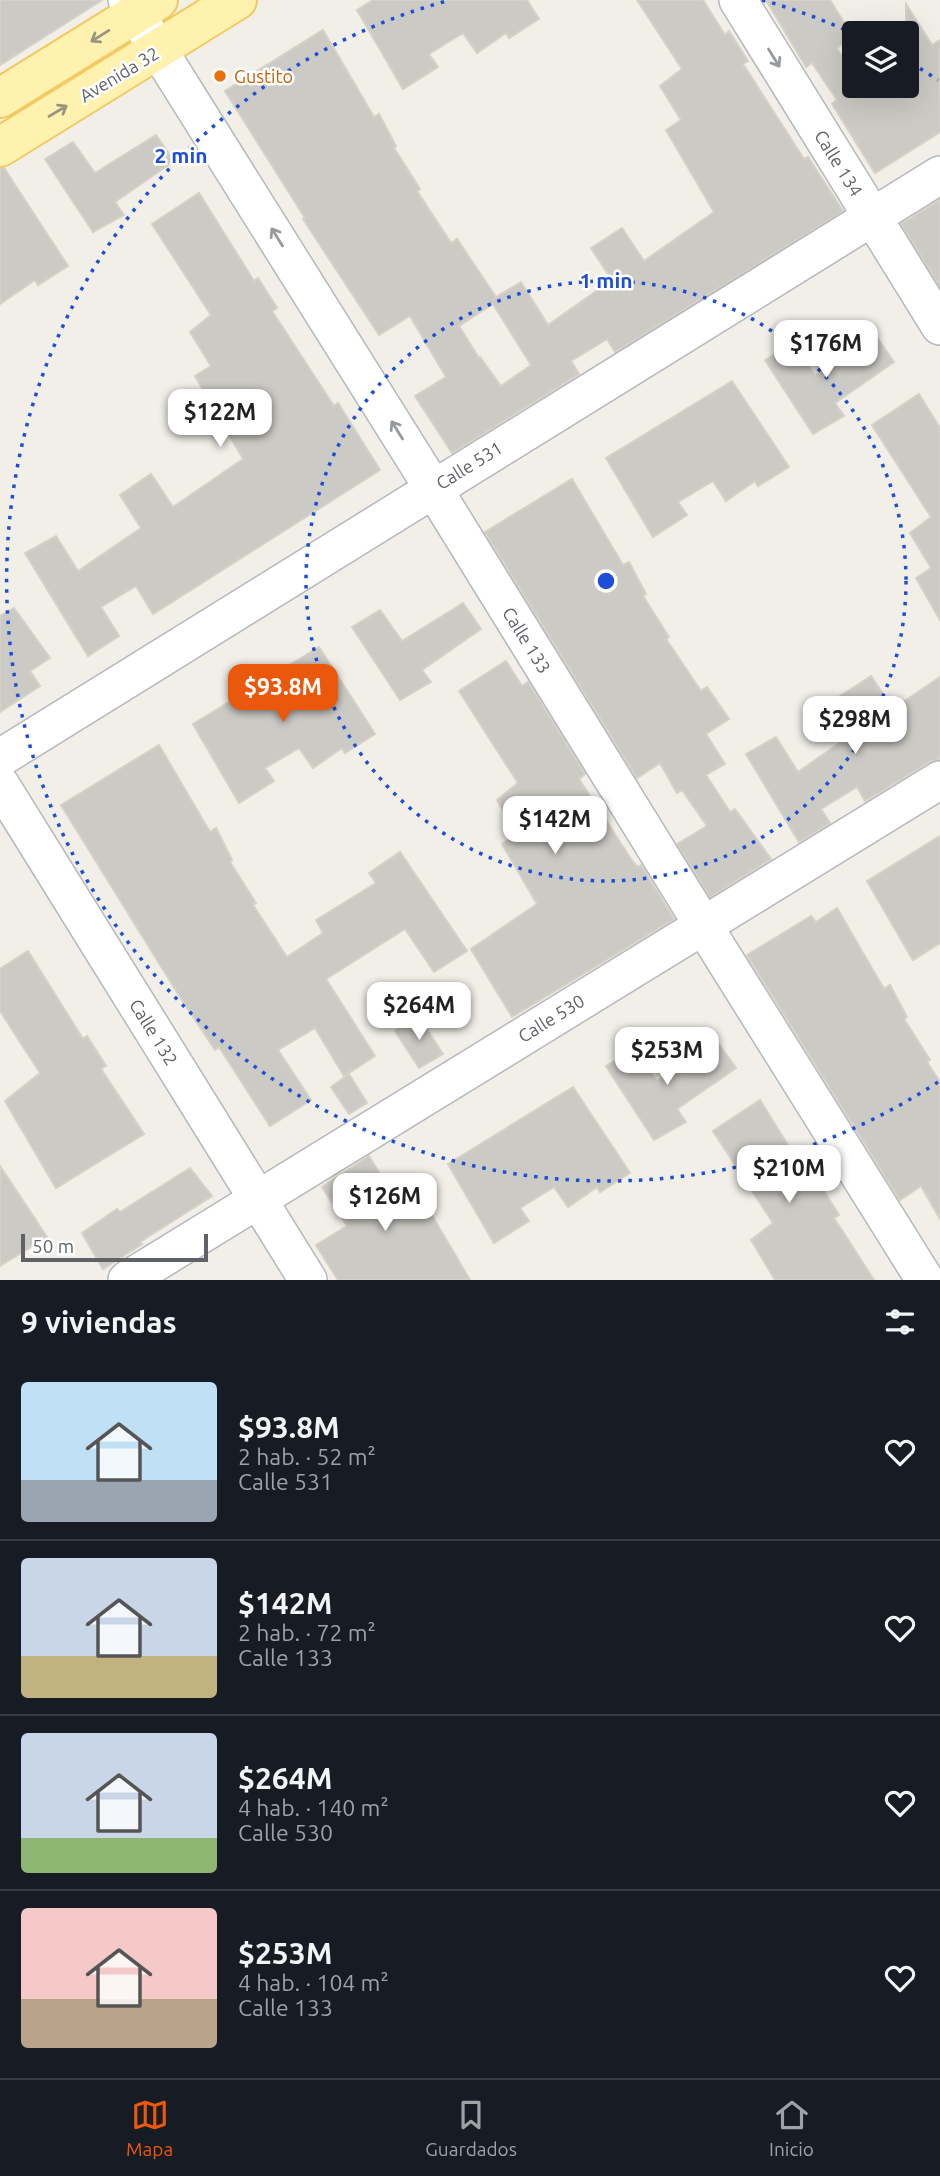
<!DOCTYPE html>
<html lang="es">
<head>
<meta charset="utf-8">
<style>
  body { margin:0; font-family:Ubuntu,sans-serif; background:#20242c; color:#f1f3f6; height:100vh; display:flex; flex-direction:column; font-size:26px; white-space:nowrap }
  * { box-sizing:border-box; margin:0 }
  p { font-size:23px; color:#9ea1a6 }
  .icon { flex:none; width:38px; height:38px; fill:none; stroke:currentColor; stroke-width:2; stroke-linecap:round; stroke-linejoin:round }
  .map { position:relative; height:1280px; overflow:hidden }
  .details { display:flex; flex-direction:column; background:#171b24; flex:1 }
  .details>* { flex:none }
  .fabs { position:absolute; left:842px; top:21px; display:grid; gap:14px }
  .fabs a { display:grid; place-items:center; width:77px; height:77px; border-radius:7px; background:#171b24; box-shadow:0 7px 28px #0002; font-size:35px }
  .scale { position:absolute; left:21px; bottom:18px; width:187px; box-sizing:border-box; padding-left:7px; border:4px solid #5f6368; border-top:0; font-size:19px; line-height:24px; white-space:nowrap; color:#5f6368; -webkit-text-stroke:5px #fff; paint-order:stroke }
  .price { position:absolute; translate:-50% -60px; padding:0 16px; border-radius:14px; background:#fff; color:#222; font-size:23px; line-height:46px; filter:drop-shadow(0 2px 4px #0008) }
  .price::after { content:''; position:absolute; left:50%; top:42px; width:21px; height:16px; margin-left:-10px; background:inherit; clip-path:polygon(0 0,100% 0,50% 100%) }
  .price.on { background:#ea580c; color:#fff }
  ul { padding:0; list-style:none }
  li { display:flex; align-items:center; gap:21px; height:175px; padding:0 21px }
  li+li { border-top:2px solid #363941 }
  li span { display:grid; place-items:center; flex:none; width:196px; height:140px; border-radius:7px; color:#555 }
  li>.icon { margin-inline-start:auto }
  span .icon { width:84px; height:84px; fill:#fffc; stroke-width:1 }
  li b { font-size:30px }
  h2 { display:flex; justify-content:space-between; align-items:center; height:84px; padding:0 21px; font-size:30px }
  .tabs { display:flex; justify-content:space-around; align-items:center; height:98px; border-top:2px solid #363941; background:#171b24; font-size:19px; color:#9ea1a6 }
  .tabs a { display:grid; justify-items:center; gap:4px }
  .tabs .on { color:#ea580c }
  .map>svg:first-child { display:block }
</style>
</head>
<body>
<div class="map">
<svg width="940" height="1280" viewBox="0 0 940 1280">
  <rect width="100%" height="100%" fill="#f1efe8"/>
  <g fill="#cccac5" stroke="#d6d1c6" stroke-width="2" fill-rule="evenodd">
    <path d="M0 0H102L0 65Z"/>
    <path d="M373 0H527L539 19 509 38 506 33 477 53 463 33 429 54 438 67 403 89 357 10Z"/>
    <path d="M637 0H703L725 35 729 31 748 61 743 64 804 159 808 157 843 211 615 352 607 339 571 361 579 374 452 453 415 396 446 377 410 316 379 335 303 219 305 218 225 91 323 30 374 117 379 114 396 146 394 148 420 189 417 191 451 243 457 239 496 297 521 282 548 325 612 280 591 248 622 228 644 261 714 212 666 130 681 120 660 86 682 69ZM493 304 531 365 501 386 480 357 479 358 459 326Z"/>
    <path d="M766 0H830L853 37 837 48 854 76V86H906V4L932 45 940 40V132L875 173 832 104 837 100 812 63 806 67Z"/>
    <path d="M156 135 174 161 115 202 124 215 93 232 45 159 73 142 95 173Z"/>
    <path d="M4 168 68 266 38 285 35 280 0 304V169Z"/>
    <path d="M199 193 254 281 258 278 277 308 272 311 334 406 338 403 380 470 153 614 136 586 101 607 119 636 88 656 25 553 56 536 78 571 141 528 120 495 151 474 173 507 243 459 195 376 211 366 190 332 211 315 152 224Z"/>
    <path d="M940 200V286L901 224Z"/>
    <path d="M876 336 894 362 835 403 844 416 813 434 765 360 793 343 815 375Z"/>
    <path d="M732 381 789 467 758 486 755 481 726 501 713 481 678 502 687 515 653 537 606 458Z"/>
    <path d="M919 394 940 428V620L916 578 931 568 910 533 931 517 872 425Z"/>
    <path d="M572 479 623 565 629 562 646 594 643 596 669 637 666 639 701 691 707 687 729 719 706 734 725 764 706 775 730 812 735 809 771 859 710 897 677 844 707 826 682 790 677 793 660 763 637 778 485 532Z"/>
    <path d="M463 603 481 629 422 670 431 682 400 700 352 627 380 610 402 641Z"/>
    <path d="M14 608 50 658 30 671 40 686 0 712V616Z"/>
    <path d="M319 647 375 734 345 753 342 748 313 768 299 748 265 768 274 781 239 803 193 724Z"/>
    <path d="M506 661 522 686 528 682 585 774 579 779 633 862 638 867 641 865 674 919 512 1017 471 949 537 904 502 844 517 834 497 800 518 783 459 691Z"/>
    <path d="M871 676 893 709 940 677V759L929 762 865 801 857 787 821 809 830 823 799 842 746 754 776 737 798 772 861 728 840 696Z"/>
    <path d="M159 745 210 832 216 828 232 860 230 862 256 903 253 905 287 957 323 933 316 920 376 883 369 873 400 852 467 951 434 972 405 929 326 979 375 1056 344 1076 315 1028 278 1050 311 1100 270 1126 219 1047 215 1050 180 997 61 805Z"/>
    <path d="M940 836V943L913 960 867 881Z"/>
    <path d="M837 908 884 989 890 985 907 1017 904 1019 930 1060 927 1062 940 1082V1219L921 1186 900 1200 747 955 811 916 816 922Z"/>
    <path d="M28 951 83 1039 87 1036 106 1066 101 1069 144 1134 56 1188 5 1101 40 1073 0 1011V969Z"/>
    <path d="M418 1016 443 1054 419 1068 395 1031Z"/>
    <path d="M718 1043 736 1068 677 1109 686 1122 654 1140 606 1066 635 1049 657 1081Z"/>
    <path d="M349 1074 367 1103 349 1114 331 1087Z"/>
    <path d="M573 1087 630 1173 600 1192 597 1187 568 1207 554 1187 520 1208 529 1221 494 1243 448 1164Z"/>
    <path d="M760 1100 815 1189 820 1185 839 1215 834 1218 874 1280H775L751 1240 773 1223 713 1131Z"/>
    <path d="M369 1156 394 1197 414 1185 470 1280H338L316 1245 347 1226 322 1187Z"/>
    <path d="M0 1166 47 1237 0 1266Z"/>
    <path d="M190 1168 212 1196 140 1242 142 1244 103 1269 82 1233 117 1209 120 1212Z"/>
  </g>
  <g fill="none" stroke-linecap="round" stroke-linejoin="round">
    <g stroke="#b5b8bc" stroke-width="40">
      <g id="minor">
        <path d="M127 0 433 488 703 925 925 1280"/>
        <path d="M738 0 940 326"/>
        <path d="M0 758 940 175"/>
        <path d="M0 784 308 1280"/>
        <path d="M127 1280 940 780"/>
      </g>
    </g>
    <g stroke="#f2c960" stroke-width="42">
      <g id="major">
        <path d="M0 98 158 0"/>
        <path d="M0 147 237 0"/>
      </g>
    </g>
    <use href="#minor" stroke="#fff" stroke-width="37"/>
    <use href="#major" stroke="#fff2af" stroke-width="38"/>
  </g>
  <defs><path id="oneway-shaft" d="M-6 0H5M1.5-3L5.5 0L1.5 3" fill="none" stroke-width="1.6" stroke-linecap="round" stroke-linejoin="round" transform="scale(1.75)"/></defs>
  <g stroke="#979581">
    <use href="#oneway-shaft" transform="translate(100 36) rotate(148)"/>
    <use href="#oneway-shaft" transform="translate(58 111) rotate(-31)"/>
  </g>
  <g stroke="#979a9d">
    <use href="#oneway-shaft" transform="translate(774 58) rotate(58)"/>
    <use href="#oneway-shaft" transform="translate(277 237) rotate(-122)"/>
    <use href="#oneway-shaft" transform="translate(397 430) rotate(-122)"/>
  </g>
  <g fill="none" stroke="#1d4ed8" stroke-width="3.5" stroke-dasharray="3.5 7">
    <circle cx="606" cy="581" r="300"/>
    <path d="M938 1082A601 601 0 1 1 450 0M762 0A601 601 0 0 1 850 32M911 63A601 601 0 0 1 938 80"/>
  </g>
  <circle fill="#e8710a" stroke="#fff" stroke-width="2.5" cx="220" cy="76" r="7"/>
  <g text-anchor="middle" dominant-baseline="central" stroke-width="5" stroke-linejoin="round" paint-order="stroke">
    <g font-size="18" fill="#5f6368" stroke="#fff">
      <text transform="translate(119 74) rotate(-31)">Avenida 32</text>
      <text transform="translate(839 163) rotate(58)">Calle 134</text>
      <text transform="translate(469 465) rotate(-32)">Calle 531</text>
      <text transform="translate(527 640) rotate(58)">Calle 133</text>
      <text transform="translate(551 1018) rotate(-32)">Calle 530</text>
      <text transform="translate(154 1032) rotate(58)">Calle 132</text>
    </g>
    <g font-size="18" fill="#c56008" stroke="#fff" text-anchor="start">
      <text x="234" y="76">Gustito</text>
    </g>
  </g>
  <circle cx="606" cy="581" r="10" fill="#1d4ed8" stroke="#fff" stroke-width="3.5"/>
  <g font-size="21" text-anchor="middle" font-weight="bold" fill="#1d4ed8" stroke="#fff" stroke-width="5" stroke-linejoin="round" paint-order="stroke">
    <text x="181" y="163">2 min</text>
    <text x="606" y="288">1 min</text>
  </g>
</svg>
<div class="fabs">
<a><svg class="icon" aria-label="layers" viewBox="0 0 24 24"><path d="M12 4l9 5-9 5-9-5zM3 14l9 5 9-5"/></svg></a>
</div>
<div class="scale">50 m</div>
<b class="price" style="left:826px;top:380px">$176M</b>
<b class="price" style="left:220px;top:449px">$122M</b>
<b class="price on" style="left:283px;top:724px">$93.8M</b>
<b class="price" style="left:855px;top:756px">$298M</b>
<b class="price" style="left:555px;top:856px">$142M</b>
<b class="price" style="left:419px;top:1042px">$264M</b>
<b class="price" style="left:667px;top:1087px">$253M</b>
<b class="price" style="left:789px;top:1205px">$210M</b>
<b class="price" style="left:385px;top:1233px">$126M</b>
</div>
<section class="details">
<h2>9 viviendas<svg class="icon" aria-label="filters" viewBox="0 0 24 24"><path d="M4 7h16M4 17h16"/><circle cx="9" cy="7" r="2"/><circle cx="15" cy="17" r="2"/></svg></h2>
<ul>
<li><span style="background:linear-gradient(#bfe0f5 70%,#9aa5b1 0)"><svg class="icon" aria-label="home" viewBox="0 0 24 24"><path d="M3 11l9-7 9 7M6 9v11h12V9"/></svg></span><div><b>$93.8M</b><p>2 hab. · 52 m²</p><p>Calle 531</p></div><svg class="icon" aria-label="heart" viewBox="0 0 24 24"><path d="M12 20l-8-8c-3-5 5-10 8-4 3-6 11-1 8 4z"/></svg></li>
<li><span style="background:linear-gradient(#c9d6e8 70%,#c2b280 0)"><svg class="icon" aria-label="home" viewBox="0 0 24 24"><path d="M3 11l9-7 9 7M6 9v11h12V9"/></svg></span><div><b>$142M</b><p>2 hab. · 72 m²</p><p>Calle 133</p></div><svg class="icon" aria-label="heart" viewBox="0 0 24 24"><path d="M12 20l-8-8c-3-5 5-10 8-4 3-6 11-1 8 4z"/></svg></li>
<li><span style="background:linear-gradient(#c9d6e8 75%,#8fb573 0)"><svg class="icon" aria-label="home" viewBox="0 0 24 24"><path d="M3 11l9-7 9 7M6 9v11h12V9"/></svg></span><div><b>$264M</b><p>4 hab. · 140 m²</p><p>Calle 530</p></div><svg class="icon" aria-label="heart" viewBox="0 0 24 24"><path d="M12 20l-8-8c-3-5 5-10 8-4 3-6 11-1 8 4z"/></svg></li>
<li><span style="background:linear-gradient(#f6c9c9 65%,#b9a48a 0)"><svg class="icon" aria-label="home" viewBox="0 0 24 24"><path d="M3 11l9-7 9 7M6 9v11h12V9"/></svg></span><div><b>$253M</b><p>4 hab. · 104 m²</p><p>Calle 133</p></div><svg class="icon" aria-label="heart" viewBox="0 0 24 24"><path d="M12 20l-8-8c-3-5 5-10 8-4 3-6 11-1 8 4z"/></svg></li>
</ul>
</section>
<nav class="tabs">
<a class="on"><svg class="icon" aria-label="map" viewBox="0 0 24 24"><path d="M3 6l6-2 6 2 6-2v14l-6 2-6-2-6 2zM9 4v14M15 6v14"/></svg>Mapa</a>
<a><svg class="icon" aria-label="saved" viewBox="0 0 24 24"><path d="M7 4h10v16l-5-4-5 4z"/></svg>Guardados</a>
<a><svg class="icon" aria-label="home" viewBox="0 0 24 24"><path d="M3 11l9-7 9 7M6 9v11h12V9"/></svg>Inicio</a>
</nav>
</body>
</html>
